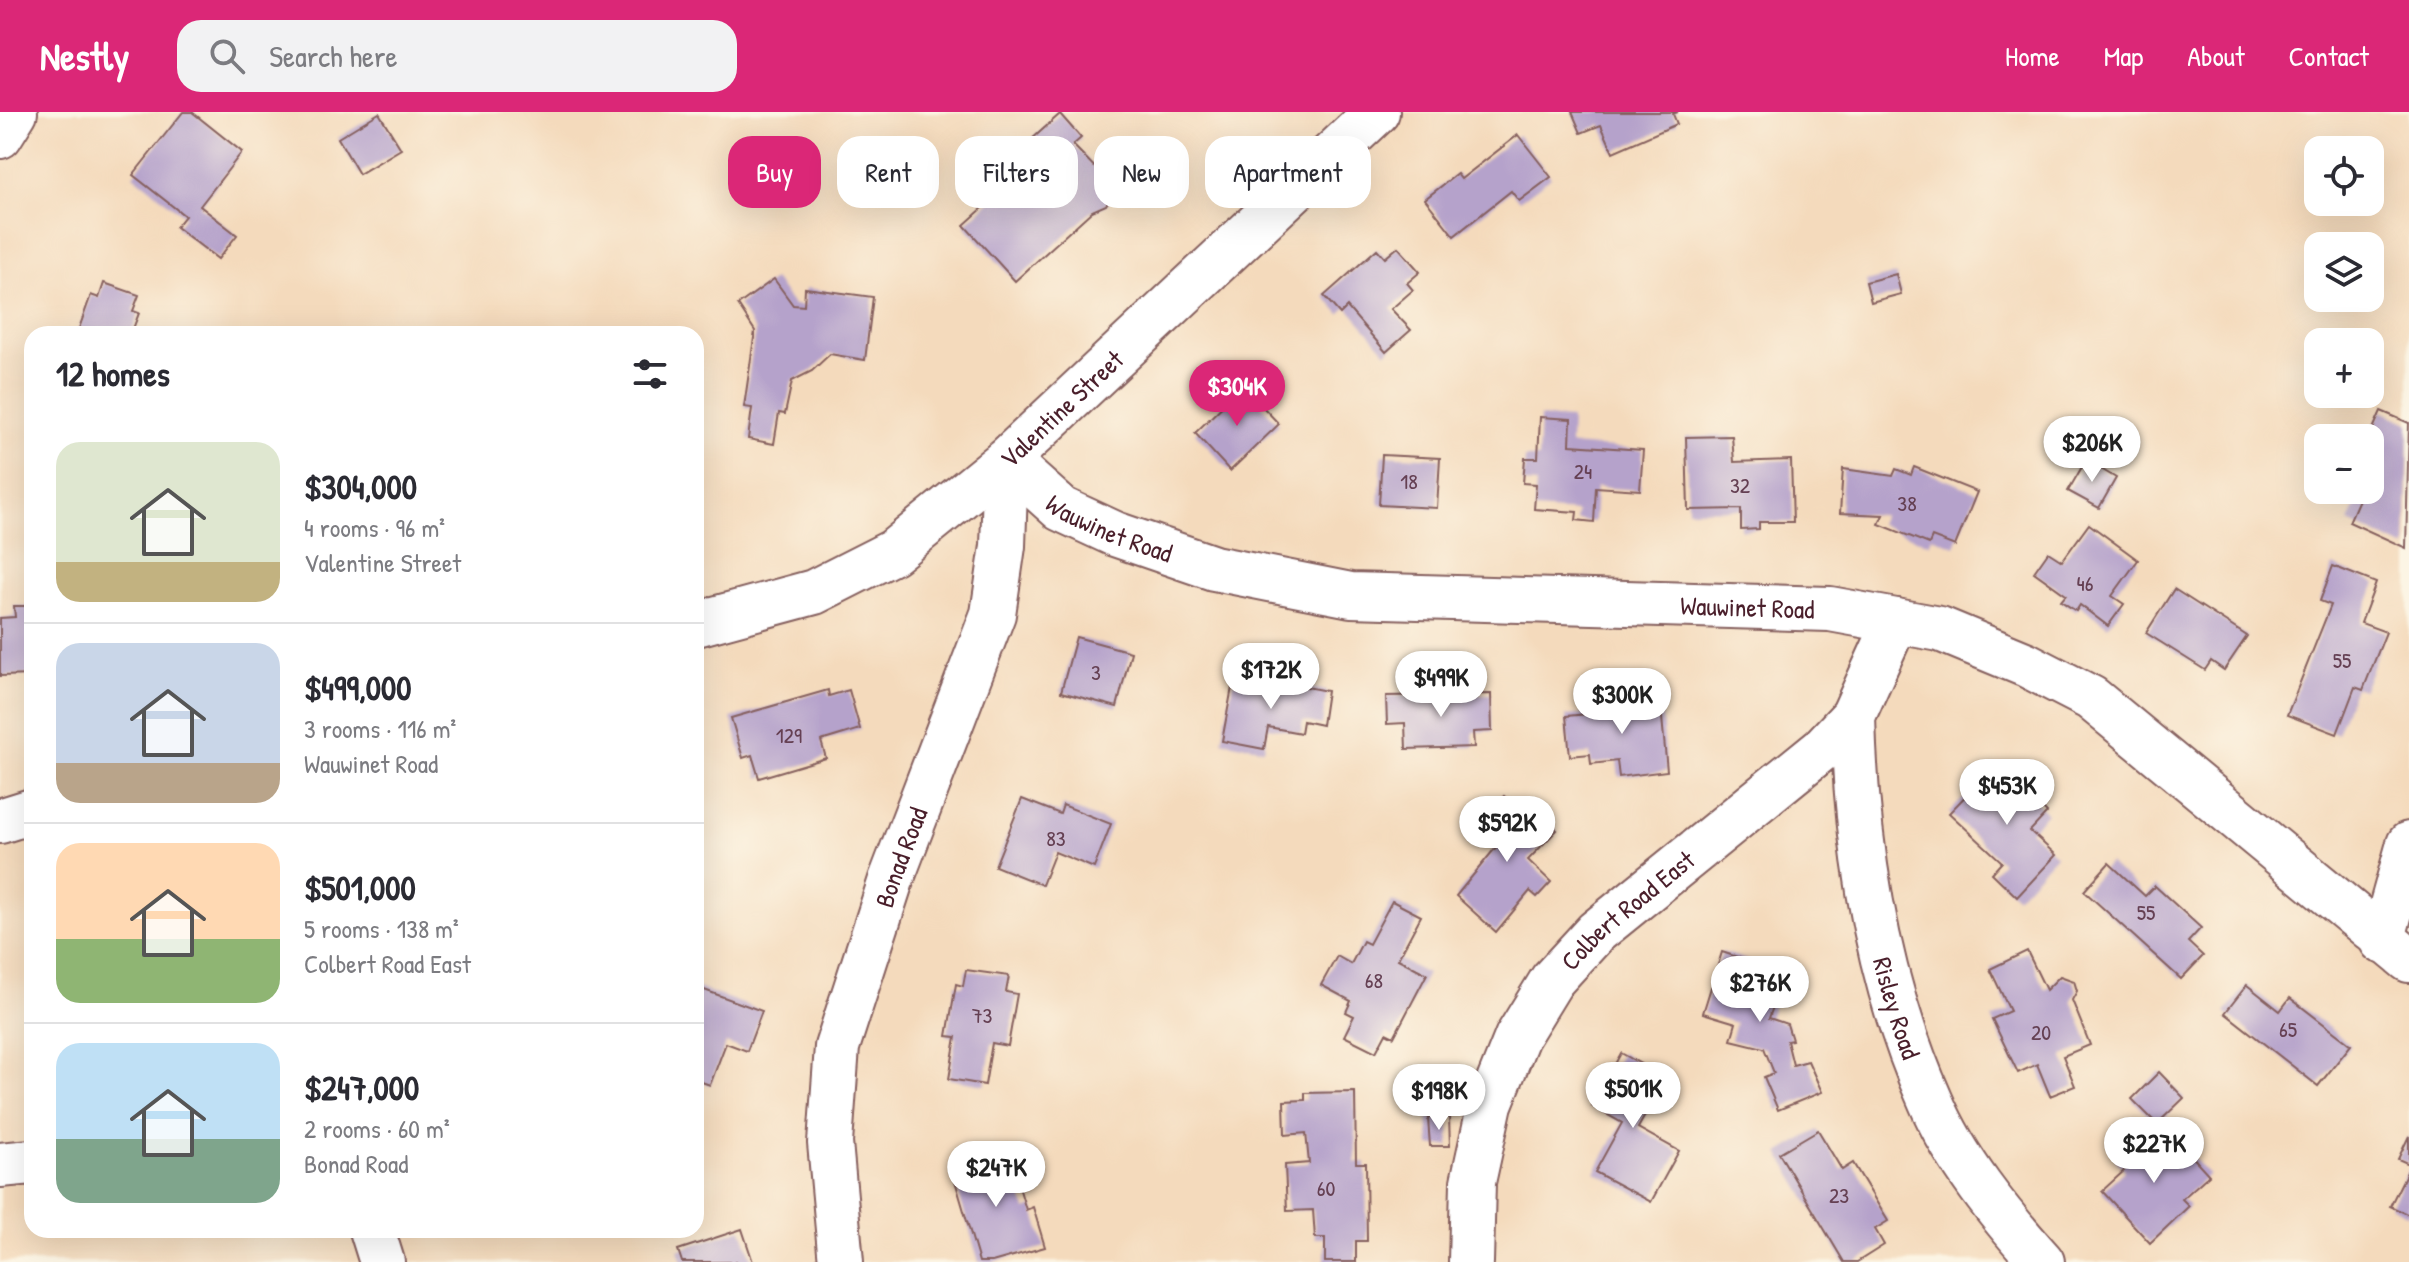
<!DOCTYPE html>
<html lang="en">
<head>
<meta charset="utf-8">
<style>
  body { margin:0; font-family:"Patrick Hand",sans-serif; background:#f2f2f3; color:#2b2b33; height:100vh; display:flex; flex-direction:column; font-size:30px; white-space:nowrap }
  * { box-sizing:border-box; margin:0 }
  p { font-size:26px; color:#7c7c81 }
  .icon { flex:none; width:44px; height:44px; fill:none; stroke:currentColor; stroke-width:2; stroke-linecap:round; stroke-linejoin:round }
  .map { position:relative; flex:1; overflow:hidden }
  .sheet { position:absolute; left:24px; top:214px; width:680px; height:912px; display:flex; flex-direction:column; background:#fff; border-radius:24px; box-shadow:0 8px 32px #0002 }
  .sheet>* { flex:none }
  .banner { position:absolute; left:728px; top:24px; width:760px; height:72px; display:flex; gap:16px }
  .fabs { position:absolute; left:2304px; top:24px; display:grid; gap:16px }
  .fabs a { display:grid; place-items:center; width:80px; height:80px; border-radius:16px; background:#fff; box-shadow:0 8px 32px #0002; font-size:40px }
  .price { position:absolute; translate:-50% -68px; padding:0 18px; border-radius:28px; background:#fff; color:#222; font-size:26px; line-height:52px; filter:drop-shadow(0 2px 4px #0008) }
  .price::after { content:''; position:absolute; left:50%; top:48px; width:24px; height:18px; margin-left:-12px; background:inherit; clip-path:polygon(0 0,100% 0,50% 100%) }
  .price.on { background:#db2777; color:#fff }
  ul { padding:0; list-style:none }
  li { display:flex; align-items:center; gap:24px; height:200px; padding:0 32px }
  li+li { border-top:2px solid #e1e1e2 }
  li span { display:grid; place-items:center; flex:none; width:224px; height:160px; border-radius:24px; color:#555 }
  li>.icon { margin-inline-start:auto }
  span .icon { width:96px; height:96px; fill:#fffc; stroke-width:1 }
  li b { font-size:34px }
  h2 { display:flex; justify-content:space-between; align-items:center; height:96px; padding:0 32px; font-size:34px }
  .pill { padding:0 28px; border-radius:24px; background:#fff; box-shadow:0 8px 32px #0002; font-size:28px; line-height:72px }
  .pill.on { background:#db2777; color:#fff }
  header { display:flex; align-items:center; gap:48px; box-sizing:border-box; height:112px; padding:0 40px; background:#db2777; color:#fff }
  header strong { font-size:38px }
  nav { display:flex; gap:44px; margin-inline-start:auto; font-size:28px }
  .search { width:560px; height:72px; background:#f2f2f3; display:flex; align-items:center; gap:20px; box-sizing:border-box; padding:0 28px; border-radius:24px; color:#7c7c81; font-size:30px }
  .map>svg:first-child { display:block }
</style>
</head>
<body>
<header>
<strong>Nestly</strong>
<div class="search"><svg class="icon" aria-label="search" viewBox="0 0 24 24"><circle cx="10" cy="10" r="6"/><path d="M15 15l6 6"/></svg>Search here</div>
<nav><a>Home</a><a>Map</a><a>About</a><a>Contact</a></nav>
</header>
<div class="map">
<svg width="2409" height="1150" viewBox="0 0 2409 1150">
  <rect width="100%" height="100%" fill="#fcf5e5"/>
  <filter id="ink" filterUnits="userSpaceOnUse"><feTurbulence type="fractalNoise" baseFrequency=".0125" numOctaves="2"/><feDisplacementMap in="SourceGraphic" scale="16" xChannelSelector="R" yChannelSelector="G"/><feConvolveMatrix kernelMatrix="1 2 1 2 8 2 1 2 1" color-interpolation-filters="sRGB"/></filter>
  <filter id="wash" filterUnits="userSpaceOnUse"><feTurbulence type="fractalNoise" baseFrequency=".006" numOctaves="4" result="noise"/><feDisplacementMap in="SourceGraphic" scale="32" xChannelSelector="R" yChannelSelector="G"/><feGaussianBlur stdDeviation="1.8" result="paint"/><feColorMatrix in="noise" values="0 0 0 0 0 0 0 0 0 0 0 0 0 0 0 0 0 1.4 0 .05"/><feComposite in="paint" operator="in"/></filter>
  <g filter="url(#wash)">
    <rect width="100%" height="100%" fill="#f4dabc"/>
    <g id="blocks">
      <g fill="#b5a2cb">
        <path d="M183 0H192L242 40 200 94 237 123 218 147 176 115 185 104 133 63Z"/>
        <path d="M1572 0H1678L1673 2 1677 12 1613 40 1601 13 1581 21Z"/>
        <path d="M379 1 401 37 359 62 338 26Z"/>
        <path d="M1060 2 1081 26 1073 33 1108 69 1111 84 1106 93 1092 99 1015 169 964 113 1004 77 992 63Z"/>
        <path d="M1518 23 1551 65 1519 89 1511 79 1454 124 1425 87 1457 62 1461 67Z"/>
        <path d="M1398 135 1420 160 1407 171 1413 178 1391 197 1411 218 1386 240 1347 195 1340 202 1324 184 1377 137 1385 146Z"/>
        <path d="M1896 162 1901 182 1871 190 1866 170Z"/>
        <path d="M774 167 793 193 804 194 805 176 873 185 865 248 830 242 812 259 792 269 785 302 779 301 774 332 748 327 752 296 744 295 755 219 738 193Z"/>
        <path d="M104 171 139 183 133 199 139 201 131 222H77L91 183 99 186Z"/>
        <path d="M1243 274 1279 312 1230 359 1195 321Z"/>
        <path d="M2381 299 2409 311 2406 436 2349 410 2363 378H2370L2369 326Z"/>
        <path d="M1540 305 1571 307 1570 333 1643 338 1640 378 1596 375 1594 410 1576 408 1577 400 1534 397 1536 372 1523 371 1525 346H1538Z"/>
        <path d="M1732 324 1734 350 1791 348 1793 410H1759V417L1741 418V397L1688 398 1686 325Z"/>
        <path d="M1382 343 1440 346 1437 396 1379 393Z"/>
        <path d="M2086 348 2116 366 2099 396 2068 379Z"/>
        <path d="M1914 355 1977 380 1955 434 1932 425 1929 432 1879 412 1883 403 1840 401 1843 357 1893 364 1896 357 1911 363Z"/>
        <path d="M2089 412 2138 448 2112 484 2124 492 2108 514 2080 493 2076 499 2061 489 2066 483 2034 460 2048 440 2062 449Z"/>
        <path d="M2333 454 2376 471 2361 511 2386 520 2363 578 2355 575 2337 622 2287 603 2331 493 2320 489Z"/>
        <path d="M2174 477 2247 524 2224 558 2211 549 2205 558 2146 521Z"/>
        <path d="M14 494H32V563L0 564V506L15 505Z"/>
        <path d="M1076 525 1131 540 1117 595 1061 580Z"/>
        <path d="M1266 567 1327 579 1322 613 1303 609 1301 621 1268 615 1264 637 1222 629 1233 570 1265 576Z"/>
        <path d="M828 578 829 584 849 578 860 617 821 629 826 646 759 666 752 643 743 646 731 606Z"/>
        <path d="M1491 582 1492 619 1473 620 1474 635 1406 637 1405 611 1387 612 1386 584Z"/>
        <path d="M1660 584 1667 659 1619 665 1617 649 1591 652 1590 642 1570 644 1566 604 1600 601 1598 590Z"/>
        <path d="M2005 653 2040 685 2035 689 2047 701 2030 719 2056 743 2017 785 1992 761 2002 750 1949 701 1983 666 1988 671Z"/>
        <path d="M1504 684 1526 705 1534 697 1557 718 1528 748 1551 770 1537 785 1530 779 1496 820 1456 784 1497 734 1475 714Z"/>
        <path d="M1022 687 1060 702 1063 693 1111 712 1094 756 1055 740 1042 773 995 754Z"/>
        <path d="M2109 751 2145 784 2155 774 2201 816 2188 830 2203 844 2181 867 2084 779Z"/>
        <path d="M1392 789 1421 804 1398 847 1427 862 1394 925 1386 921 1376 940 1344 924 1354 904 1346 900 1351 889 1321 873 1337 844 1351 852 1363 829 1369 832Z"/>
        <path d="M2027 839 2046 878 2060 864 2074 869 2077 879 2072 888 2090 933 2063 944 2075 974 2050 984 2037 952 2018 961 1992 907 2010 899 1990 857Z"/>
        <path d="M1722 840 1785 861 1769 906 1787 912 1792 928 1787 929 1793 953 1808 949 1822 980 1778 998 1764 965 1774 961 1764 936 1731 928 1736 911 1703 901Z"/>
        <path d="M966 858 1009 864 1006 880 1017 882 1008 934 992 931 985 973 949 967 956 925 947 924 956 872 963 874Z"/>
        <path d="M2247 873 2280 899 2290 886 2351 933 2318 974 2225 901Z"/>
        <path d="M696 875 762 899 747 939 726 931 710 973 696 968Z"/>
        <path d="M1621 941 1666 966 1638 1016 1679 1039 1651 1090 1595 1060 1622 1011 1592 994Z"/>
        <path d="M2159 960 2184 986 2157 1012 2132 987Z"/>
        <path d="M1355 980 1356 1051H1366L1367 1129H1356V1150H1325V1126H1315L1313 1098 1287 1099 1285 1053 1309 1051 1306 1021 1285 1023 1284 989 1305 988V981Z"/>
        <path d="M1449 1005 1450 1034H1430L1428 1006Z"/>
        <path d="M1818 1018 1842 1058 1853 1051 1888 1109 1875 1117 1884 1133 1857 1150H1844L1779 1041Z"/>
        <path d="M2145 1018 2167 1042 2179 1030 2209 1063 2182 1087 2189 1094 2150 1131 2102 1079 2125 1058 2115 1047Z"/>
        <path d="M2409 1024V1052L2398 1047Z"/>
        <path d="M1008 1038 1026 1098 1033 1095 1045 1135 992 1150H979L951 1055Z"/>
        <path d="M2409 1056V1103L2390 1094Z"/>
        <path d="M742 1117 753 1150H682L678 1138Z"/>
      </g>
    </g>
  </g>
  <g filter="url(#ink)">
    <use href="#blocks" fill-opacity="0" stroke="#86605e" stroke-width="2"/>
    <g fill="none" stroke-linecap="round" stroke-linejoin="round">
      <g stroke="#86605e" stroke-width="48">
        <g id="minor">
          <path d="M0 24 15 0"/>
          <path id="s1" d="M1006 348 1061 397 1115 422 1214 456 1351 483 1830 497 1940 517 2027 553 2091 586 2409 848"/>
          <path id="s2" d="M696 512 814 480 893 440 1006 348 1377 0"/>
          <path id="s3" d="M1853 604C1856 736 1877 869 1931 990 1956 1049 2000 1103 2042 1150"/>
          <path d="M0 709 32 699"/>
          <path d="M2382 829 2409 732"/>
          <path d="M0 1053 32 1050"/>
          <path d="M372 1118 382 1150"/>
          <path id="s4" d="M841 1150 830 1031 837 935 891 768 993 502 1003 434 1006 348"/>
          <path id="s5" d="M1471 1150 1473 1070 1490 992 1517 925 1552 868 1596 820 1823 636 1853 604 1896 509"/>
        </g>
      </g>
      <use href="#minor" stroke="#fff" stroke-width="44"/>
    </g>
  </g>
  <g text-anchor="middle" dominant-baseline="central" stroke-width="6" stroke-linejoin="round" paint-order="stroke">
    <g font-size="22" fill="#654053">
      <text x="1583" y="359">24</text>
      <text x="1409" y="369">18</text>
      <text x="1740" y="373">32</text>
      <text x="1907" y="391">38</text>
      <text x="2085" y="471">46</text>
      <text x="2342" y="548">55</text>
      <text x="1096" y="560">3</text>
      <text x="789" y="623">129</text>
      <text x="1056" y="726">83</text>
      <text x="2146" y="800">55</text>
      <text x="1374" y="868">68</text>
      <text x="982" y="903">73</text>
      <text x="2288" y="917">65</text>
      <text x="2041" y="920">20</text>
      <text x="1326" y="1076">60</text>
      <text x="1839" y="1083">23</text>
    </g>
    <g font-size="26" fill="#4a1f2b" stroke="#fcf5e5">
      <text stroke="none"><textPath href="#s2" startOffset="432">Valentine Street</textPath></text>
      <text stroke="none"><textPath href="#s1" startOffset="126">Wauwinet Road</textPath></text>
      <text stroke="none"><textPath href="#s1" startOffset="774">Wauwinet Road</textPath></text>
      <text stroke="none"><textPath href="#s4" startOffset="416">Bonad Road</textPath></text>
      <text stroke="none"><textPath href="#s5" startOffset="402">Colbert Road East</textPath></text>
      <text stroke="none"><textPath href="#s3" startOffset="296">Risley Road</textPath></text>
    </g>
  </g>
</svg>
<div class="fabs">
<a><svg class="icon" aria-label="locate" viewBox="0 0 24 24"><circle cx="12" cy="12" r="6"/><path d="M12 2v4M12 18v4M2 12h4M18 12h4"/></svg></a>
<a><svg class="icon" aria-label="layers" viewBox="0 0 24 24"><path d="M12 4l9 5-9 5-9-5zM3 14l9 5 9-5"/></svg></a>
<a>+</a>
<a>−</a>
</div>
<b class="price on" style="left:1237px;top:316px">$304K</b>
<b class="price" style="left:2092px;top:372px">$206K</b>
<b class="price" style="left:1271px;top:599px">$172K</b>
<b class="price" style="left:1441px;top:607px">$499K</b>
<b class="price" style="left:1622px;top:624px">$300K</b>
<b class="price" style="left:2007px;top:715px">$453K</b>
<b class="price" style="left:1507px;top:752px">$592K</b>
<b class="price" style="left:1760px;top:912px">$276K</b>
<b class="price" style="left:1633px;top:1018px">$501K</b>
<b class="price" style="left:1439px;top:1020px">$198K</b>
<b class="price" style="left:2154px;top:1073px">$227K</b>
<b class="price" style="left:996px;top:1097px">$247K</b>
<div class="banner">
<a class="pill on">Buy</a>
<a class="pill">Rent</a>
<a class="pill">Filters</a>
<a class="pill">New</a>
<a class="pill">Apartment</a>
</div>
<section class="sheet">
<h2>12 homes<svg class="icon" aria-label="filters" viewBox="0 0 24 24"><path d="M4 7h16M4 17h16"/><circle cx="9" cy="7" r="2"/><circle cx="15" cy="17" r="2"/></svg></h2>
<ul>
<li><span style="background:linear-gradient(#dfe7d0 75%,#c2b280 0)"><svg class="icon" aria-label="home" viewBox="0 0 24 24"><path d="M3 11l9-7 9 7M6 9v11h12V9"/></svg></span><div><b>$304,000</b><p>4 rooms · 96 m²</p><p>Valentine Street</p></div></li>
<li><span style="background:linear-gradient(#c9d6e8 75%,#b9a48a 0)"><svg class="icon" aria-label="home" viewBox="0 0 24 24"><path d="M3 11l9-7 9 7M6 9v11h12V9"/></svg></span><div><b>$499,000</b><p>3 rooms · 116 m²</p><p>Wauwinet Road</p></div></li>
<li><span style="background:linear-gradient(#ffd9b3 60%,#8fb573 0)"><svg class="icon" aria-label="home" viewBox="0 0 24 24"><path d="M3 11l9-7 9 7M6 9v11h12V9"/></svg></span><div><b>$501,000</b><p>5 rooms · 138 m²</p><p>Colbert Road East</p></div></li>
<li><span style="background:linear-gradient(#bfe0f5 60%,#7fa58c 0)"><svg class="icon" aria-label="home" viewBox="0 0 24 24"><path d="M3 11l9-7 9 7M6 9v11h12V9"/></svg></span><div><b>$247,000</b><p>2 rooms · 60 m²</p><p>Bonad Road</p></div></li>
</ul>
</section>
</div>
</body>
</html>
